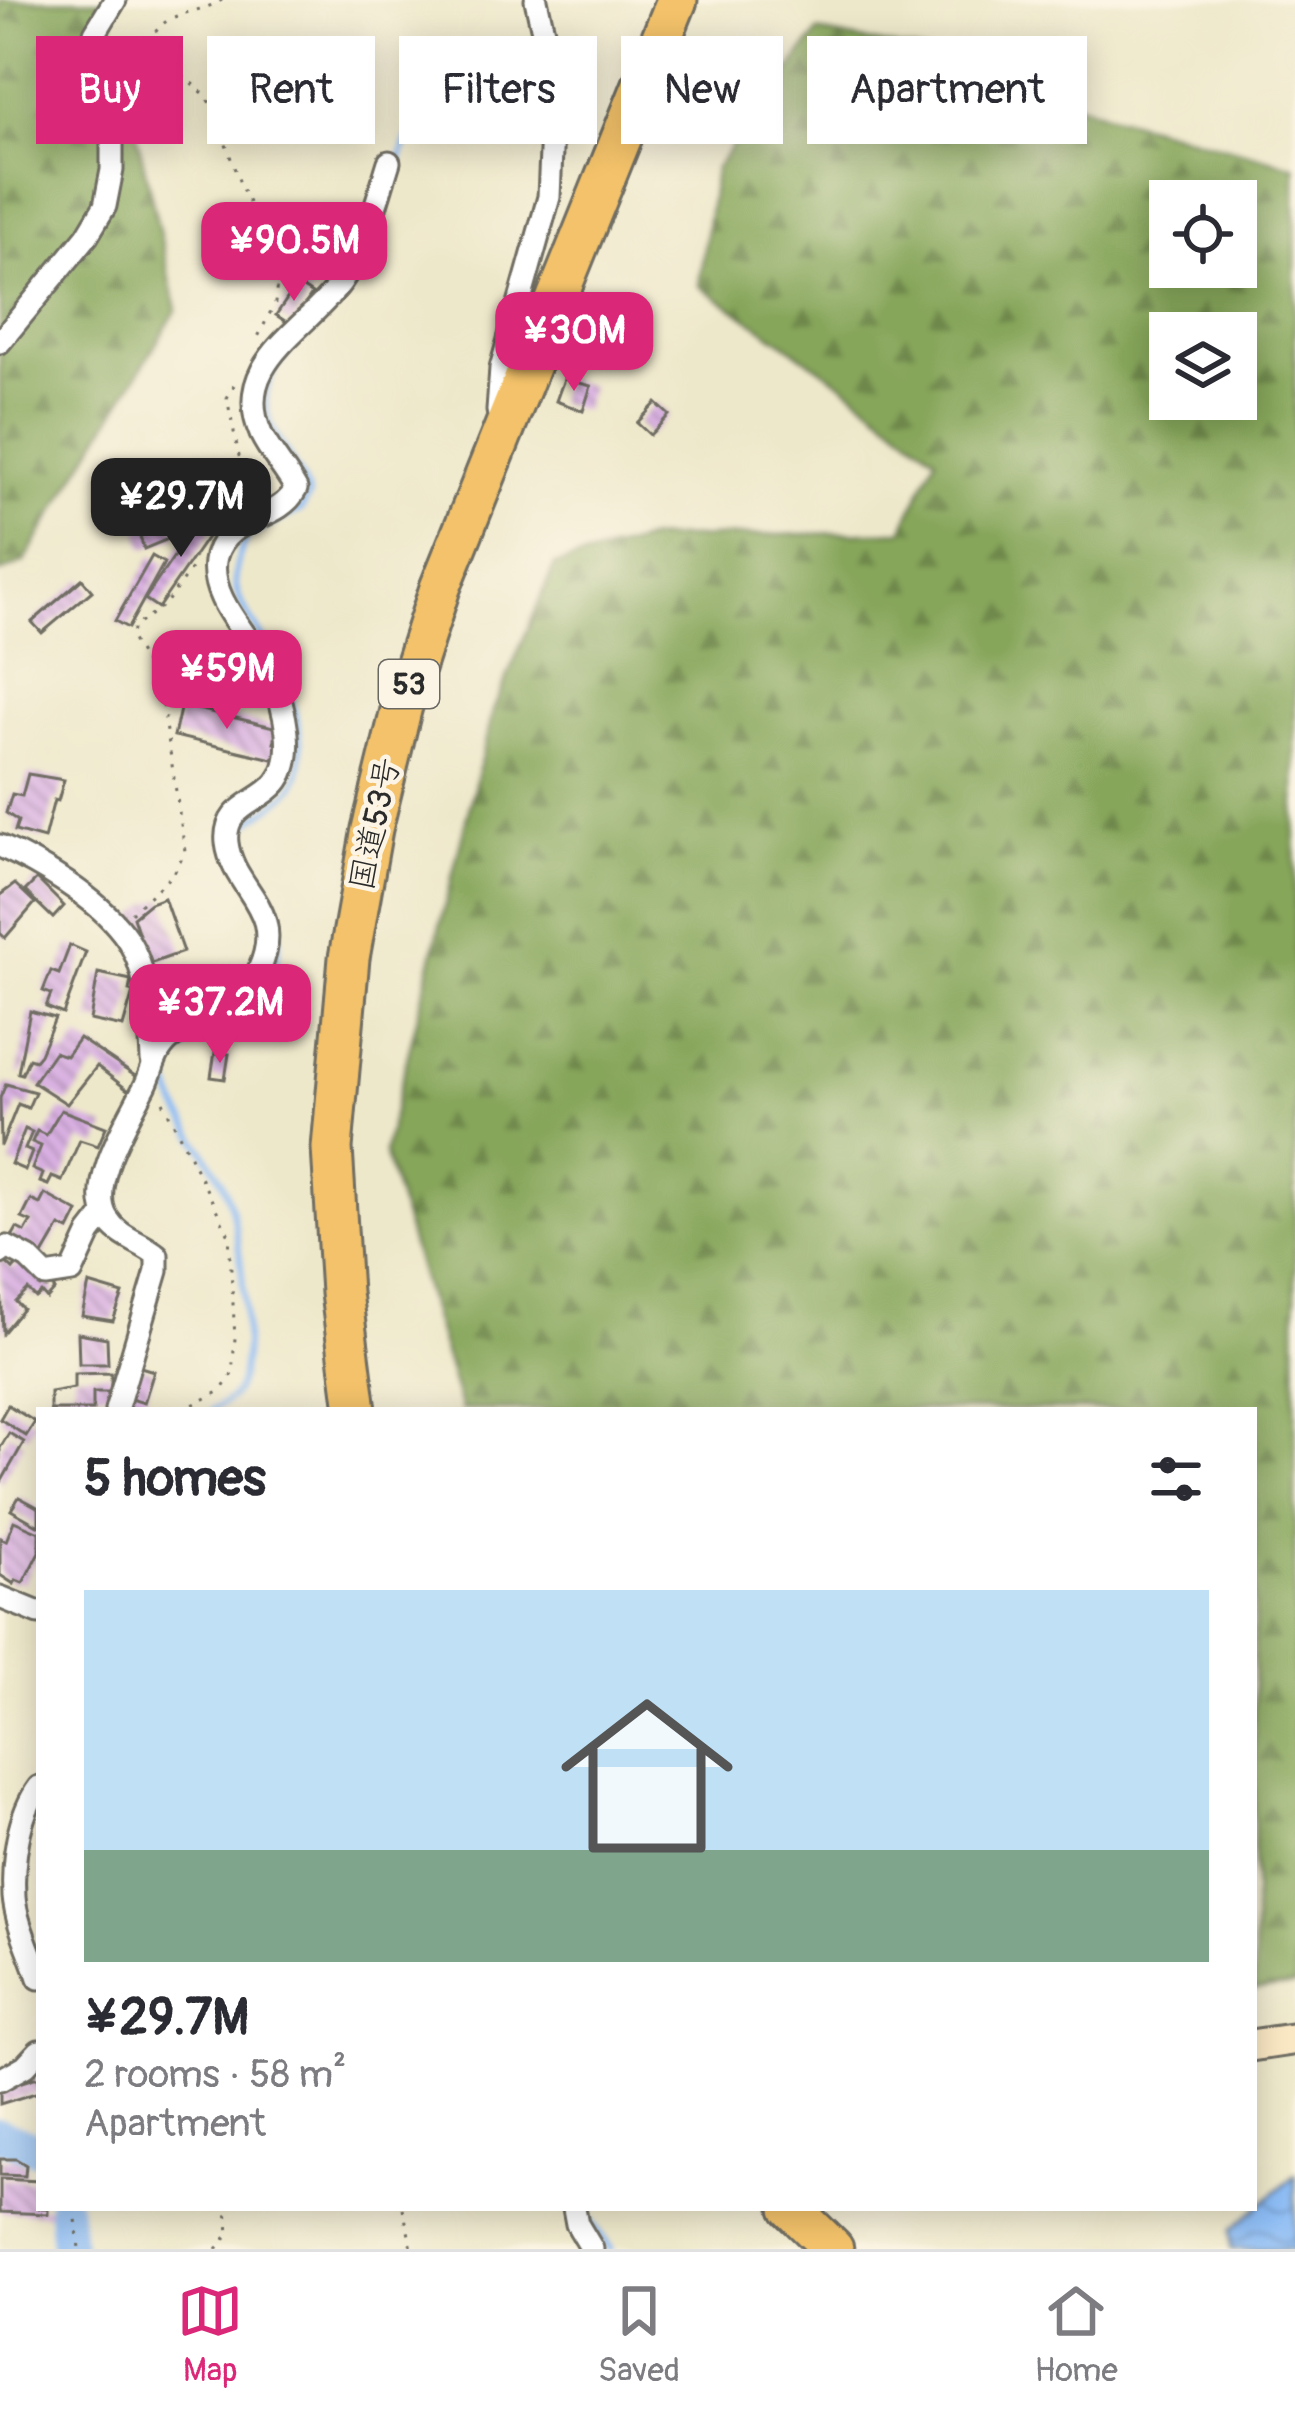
<!DOCTYPE html>
<html lang="en">
<head>
<meta charset="utf-8">
<style>
  body { margin:0; font-family:Pangolin,"Klee One",sans-serif; background:#f2f2f3; color:#2b2b33; height:100vh; display:flex; flex-direction:column; font-size:45px; white-space:nowrap }
  * { box-sizing:border-box; margin:0 }
  p { font-size:39px; color:#7c7c81 }
  .icon { flex:none; width:66px; height:66px; fill:none; stroke:currentColor; stroke-width:2; stroke-linecap:round; stroke-linejoin:round }
  .map { position:relative; flex:1; overflow:hidden }
  .drawer { position:absolute; left:36px; top:1407px; width:1221px; height:804px; display:flex; flex-direction:column; background:#fff; border-radius:0px; box-shadow:0 6px 30px #0003 }
  .drawer>* { flex:none }
  .top-card { position:absolute; left:36px; top:36px; width:1224px; height:108px; display:flex; gap:24px }
  .tools { position:absolute; left:1149px; top:180px; display:grid; gap:24px }
  .tools a { display:grid; place-items:center; width:108px; height:108px; border-radius:0px; background:#fff; box-shadow:0 6px 30px #0003; font-size:60px }
  .price { position:absolute; translate:-50% -102px; padding:0 27px; border-radius:24px; background:#db2777; color:#fff; font-size:39px; line-height:78px; filter:drop-shadow(0 3px 6px #0008) }
  .price::after { content:''; position:absolute; left:50%; top:72px; width:36px; height:27px; margin-left:-18px; background:inherit; clip-path:polygon(0 0,100% 0,50% 100%) }
  .price.active { background:#222; color:#fff }
  ul { padding:0; list-style:none }
  li { display:grid; align-content:center; gap:24px; height:636px; padding:0 48px }
  li span { display:grid; place-items:center; height:372px; border-radius:0px; color:#555 }
  li>.icon { margin-inline-start:auto }
  span .icon { width:216px; height:216px; fill:#fffc; stroke-width:1 }
  li b { font-size:51px }
  h2 { display:flex; justify-content:space-between; align-items:center; height:144px; padding:0 48px; font-size:51px }
  .pill { padding:0 42px; border-radius:0px; background:#fff; box-shadow:0 6px 30px #0003; font-size:42px; line-height:108px }
  .pill.active { background:#db2777; color:#fff }
  .tab-bar { display:flex; justify-content:space-around; align-items:center; height:168px; border-top:3px solid #e1e1e2; background:#fff; font-size:33px; color:#7c7c81 }
  .tab-bar a { display:grid; justify-items:center; gap:6px }
  .tab-bar .active { color:#db2777 }
  .map>svg:first-child { display:block }
</style>
</head>
<body>
<div class="map">
<svg width="1295" height="2249" viewBox="0 0 1295 2249">
  <defs>
    <pattern id="forest-firs" width="22" height="20" patternUnits="userSpaceOnUse" patternTransform="scale(3)"><rect width="22" height="20" fill="#86a65a"/><path d="M5 1l3.5 6h-7zM16 11l3.5 6h-7z" fill="#6e874b"/></pattern>
    <pattern id="water-waves" width="16" height="10" patternUnits="userSpaceOnUse" patternTransform="scale(3)"><rect width="16" height="10" fill="#88baf5"/><path d="M0 5q4-4 8 0t8 0" fill="none" stroke="#6f97c7"/></pattern>
    <pattern id="building-back-hatch" width="6" height="6" patternUnits="userSpaceOnUse" patternTransform="scale(3)"><rect width="6" height="6" fill="#d9b0e2"/><path d="M-1 5l2 2M0 0l6 6M5-1l2 2" fill="none" stroke="#b08fb7"/></pattern>
  </defs>
  <rect width="100%" height="100%" fill="#fcf5e5"/>
  <filter id="ink" filterUnits="userSpaceOnUse"><feTurbulence type="fractalNoise" baseFrequency=".00833" numOctaves="2"/><feDisplacementMap in="SourceGraphic" scale="24" xChannelSelector="R" yChannelSelector="G"/><feConvolveMatrix kernelMatrix="1 2 1 2 8 2 1 2 1" color-interpolation-filters="sRGB"/></filter>
  <filter id="wash" filterUnits="userSpaceOnUse"><feTurbulence type="fractalNoise" baseFrequency=".004" numOctaves="4" result="noise"/><feDisplacementMap in="SourceGraphic" scale="48" xChannelSelector="R" yChannelSelector="G"/><feGaussianBlur stdDeviation="2.7" result="paint"/><feColorMatrix in="noise" values="0 0 0 0 0 0 0 0 0 0 0 0 0 0 0 0 0 1.4 0 .05"/><feComposite in="paint" operator="in"/></filter>
  <g filter="url(#wash)">
    <rect width="100%" height="100%" fill="#eee8cb"/>
    <g fill="url(#forest-firs)" stroke="#586842" stroke-width="3" fill-rule="evenodd">
      <path d="M0 0H106L177 309 24 562 0 573Z"/>
      <path d="M818 32 963 60 1105 114 1295 166V1985L1254 1990V1410H461L384 1152 493 711 555 565 651 539 902 531 936 457 843 384 699 285 715 169ZM1236 201V267H1170V201ZM1236 333V399H1170V333Z"/>
    </g>
    <path fill="url(#water-waves)" stroke="#5a7290" stroke-width="3" d="M1295 2175V2249H1231V2230Z"/>
    <g fill="none" stroke-linecap="round" stroke-linejoin="round">
      <g stroke="#88baf5" stroke-width="6">
        <path d="M397 169 434 64 463 58"/>
        <path d="M274 660C250 606 217 597 248 535L301 510 309 496C300 467 273 440 267 411 255 355 343 317 362 266"/>
        <path d="M212 1410C220 1405 229 1401 234 1394 257 1362 240 1222 224 1186 210 1154 174 1114 169 1081 163 1042 247 1023 268 983 305 914 238 882 243 828 257 815 276 806 289 792 311 769 298 715 287 689"/>
        <path d="M586 2208 587 2216 611 2249"/>
      </g>
      <g stroke="#88baf5" stroke-width="33">
        <path d="M0 2135 39 2149"/>
        <path d="M64 2208 68 2249"/>
      </g>
    </g>
    <g id="blocks">
      <g fill="url(#building-back-hatch)">
        <path d="M297 284 312 294 291 325 276 315Z"/>
        <path d="M564 379 591 386 583 411 556 401Z"/>
        <path d="M656 403 669 415 650 435 637 423Z"/>
        <path d="M207 513 218 521 158 608 145 599 200 518Z"/>
        <path d="M169 516 178 535 144 549 138 530Z"/>
        <path d="M152 556 164 563 128 628 115 621Z"/>
        <path d="M82 579 92 591 42 633 32 622Z"/>
        <path d="M181 705 278 728 274 743 281 744 277 760 174 736Z"/>
        <path d="M28 774 64 780 58 801 54 800 44 839 15 831 18 821 6 813 12 794 22 796Z"/>
        <path d="M37 879 64 906 53 918 25 891Z"/>
        <path d="M15 884 35 903 5 938 0 933V895Z"/>
        <path d="M164 898 183 952 149 964 133 917 150 903Z"/>
        <path d="M70 945 86 952 63 1014 46 1007 51 994 43 991 51 971 59 974Z"/>
        <path d="M98 973 131 980 129 991 133 992 123 1027 90 1020Z"/>
        <path d="M30 1011 55 1018 40 1054 35 1060 29 1058 22 1074 18 1073Z"/>
        <path d="M79 1038 138 1078 129 1091 97 1066 67 1104 33 1082 54 1052 66 1056Z"/>
        <path d="M215 1052 229 1054 225 1079 211 1077Z"/>
        <path d="M6 1084 35 1092 28 1108 18 1104 1 1146 0 1098Z"/>
        <path d="M61 1110 106 1127 98 1146 80 1140 62 1181 52 1177 48 1185 40 1182 43 1174 32 1169 41 1146 32 1142 37 1131 46 1135Z"/>
        <path d="M25 1129 32 1132 25 1149 32 1152 25 1170 11 1164Z"/>
        <path d="M45 1194 78 1212 69 1230 60 1226 39 1262 9 1242 17 1228 25 1232 31 1222 22 1218 31 1200 40 1204Z"/>
        <path d="M0 1257 13 1269 22 1259 55 1290 47 1299 42 1293 36 1298 28 1290 16 1302 23 1309 3 1333Z"/>
        <path d="M89 1284 123 1294 113 1321 82 1316Z"/>
        <path d="M78 1333 107 1338 108 1364H79Z"/>
        <path d="M137 1366 154 1371 144 1403 127 1398Z"/>
        <path d="M111 1373V1392H93V1410H50V1392L74 1388V1374Z"/>
        <path d="M8 1405 35 1422 26 1436 0 1419Z"/>
        <path d="M9 1433 24 1442 0 1484V1448Z"/>
        <path d="M19 1497 39 1508V1526L11 1510Z"/>
        <path d="M14 1521 39 1532V1552L23 1583 16 1580 14 1584 0 1575V1538L6 1541Z"/>
        <path d="M34 2078H39V2092L0 2104V2089Z"/>
        <path d="M0 2159H16L26 2165 25 2176 0 2175Z"/>
        <path d="M0 2179 39 2181V2208H48V2214L0 2212Z"/>
      </g>
    </g>
  </g>
  <g filter="url(#ink)">
    <use href="#blocks" fill-opacity="0" stroke="#6f6d63" stroke-width="3"/>
    <g fill="none" stroke-linecap="round" stroke-linejoin="round">
      <g stroke="#6f6d63" stroke-width="27">
        <g id="street">
          <path d="M0 342 87 236 105 206 112 170V142L90 64 95 33 115 0"/>
          <path d="M498 411 501 368 549 197 552 129 549 58 536 0"/>
          <path d="M0 846C40 864 96 897 123 933 149 966 150 1020 152 1060"/>
          <path d="M0 1253 7 1247 28 1258 46 1276 72 1272 90 1233 104 1215"/>
          <path d="M116 1410 157 1271V1255C140 1241 119 1238 107 1218 87 1185 128 1120 143 1090 154 1071 153 1050 174 1036 204 1016 243 1007 259 970 287 908 233 891 227 843 223 806 258 804 276 783 298 757 284 706 272 678 256 640 205 600 216 556 228 514 278 523 296 489 286 470 270 453 261 434 230 363 307 330 341 282 366 247 376 203 389 162"/>
          <path d="M0 1597 39 1613"/>
          <path d="M39 1787C18 1815 12 1862 14 1897 16 1923 31 1953 39 1978"/>
          <path d="M0 2080 25 2066 39 2051"/>
          <path d="M574 2208 577 2224 592 2249"/>
        </g>
      </g>
      <g stroke="#6f6d63" stroke-width="36">
        <path id="secondary" d="M1254 2045 1295 2039"/>
      </g>
      <g stroke="#6f6d63" stroke-width="45">
        <g id="highway">
          <path d="M356 1410 341 1293 332 1148 349 958 372 829 402 706 440 588 677 0"/>
          <path d="M791 2208 833 2249"/>
        </g>
      </g>
      <g stroke="#6f6d63" stroke-width="3" stroke-dasharray="3 9" stroke-linecap="butt">
        <path d="M222 0C198 15 166 9 152 38L155 51 203 93 212 106 242 189 279 261 275 303 257 339"/>
        <path d="M234 385 227 398 245 485 235 507"/>
        <path d="M131 913 174 873 185 851 161 692 132 640 133 628 166 603 194 565"/>
        <path d="M163 1102 229 1235 235 1338 232 1374 221 1391 182 1410"/>
        <path d="M75 2208 79 2249"/>
        <path d="M403 2208 412 2249"/>
        <path d="M217 2249 229 2234 227 2208"/>
      </g>
      <use href="#street" stroke="#fff" stroke-width="21"/>
      <use href="#secondary" stroke="#fae7c3" stroke-width="30"/>
      <use href="#highway" stroke="#f3c26a" stroke-width="39"/>
    </g>
  </g>
  <g text-anchor="middle" dominant-baseline="central" stroke-width="9" stroke-linejoin="round" paint-order="stroke">
    <rect fill="#fcf5e5" stroke="#6a6863" stroke-width="3" x="379" y="660" width="60" height="48" rx="9"/>
    <g font-size="30" font-weight="bold" fill="#2b2b2b">
      <text x="409" y="684">53</text>
    </g>
    <g font-size="33" fill="#2b2b2b" stroke="#fcf5e5">
      <text transform="translate(375 824) rotate(-78)">国道53号</text>
    </g>
  </g>
</svg>
<div class="tools">
<a><svg class="icon" aria-label="locate" viewBox="0 0 24 24"><circle cx="12" cy="12" r="6"/><path d="M12 2v4M12 18v4M2 12h4M18 12h4"/></svg></a>
<a><svg class="icon" aria-label="layers" viewBox="0 0 24 24"><path d="M12 4l9 5-9 5-9-5zM3 14l9 5 9-5"/></svg></a>
</div>
<b class="price" style="left:294px;top:304px">¥90.5M</b>
<b class="price" style="left:574px;top:394px">¥30M</b>
<b class="price active" style="left:181px;top:560px">¥29.7M</b>
<b class="price" style="left:227px;top:732px">¥59M</b>
<b class="price" style="left:220px;top:1066px">¥37.2M</b>
<div class="top-card">
<a class="pill active">Buy</a>
<a class="pill">Rent</a>
<a class="pill">Filters</a>
<a class="pill">New</a>
<a class="pill">Apartment</a>
</div>
<section class="drawer">
<h2>5 homes<svg class="icon" aria-label="filters" viewBox="0 0 24 24"><path d="M4 7h16M4 17h16"/><circle cx="9" cy="7" r="2"/><circle cx="15" cy="17" r="2"/></svg></h2>
<ul>
<li><span style="background:linear-gradient(#bfe0f5 70%,#7fa58c 0)"><svg class="icon" aria-label="home" viewBox="0 0 24 24"><path d="M3 11l9-7 9 7M6 9v11h12V9"/></svg></span><div><b>¥29.7M</b><p>2 rooms · 58 m²</p><p>Apartment</p></div></li>
</ul>
</section>
</div>
<nav class="tab-bar">
<a class="active"><svg class="icon" aria-label="map" viewBox="0 0 24 24"><path d="M3 6l6-2 6 2 6-2v14l-6 2-6-2-6 2zM9 4v14M15 6v14"/></svg>Map</a>
<a><svg class="icon" aria-label="saved" viewBox="0 0 24 24"><path d="M7 4h10v16l-5-4-5 4z"/></svg>Saved</a>
<a><svg class="icon" aria-label="home" viewBox="0 0 24 24"><path d="M3 11l9-7 9 7M6 9v11h12V9"/></svg>Home</a>
</nav>
</body>
</html>
